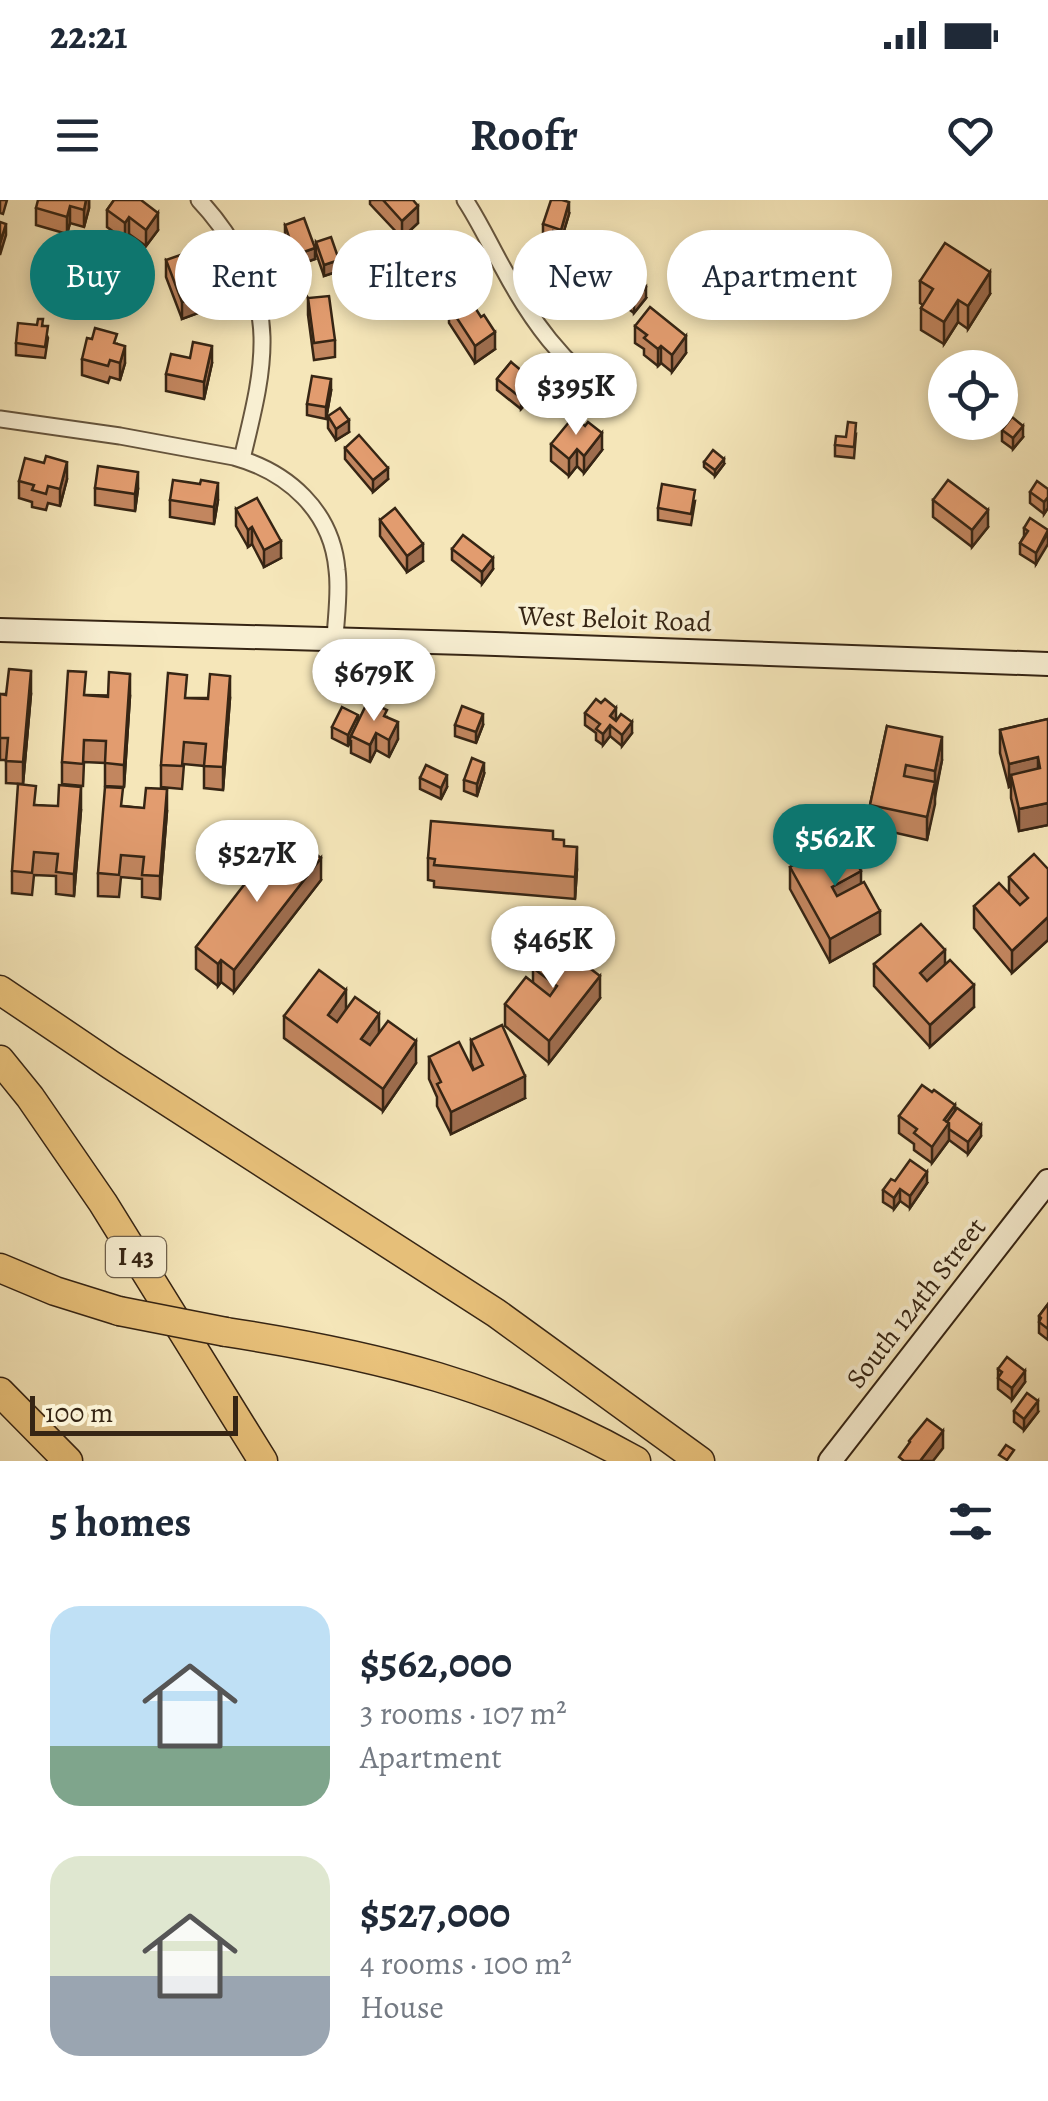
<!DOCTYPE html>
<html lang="en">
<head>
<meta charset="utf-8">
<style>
  body { margin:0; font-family:Alegreya,serif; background:#f2f2f3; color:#1f2937; height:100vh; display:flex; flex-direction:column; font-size:38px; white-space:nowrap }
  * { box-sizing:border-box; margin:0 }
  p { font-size:32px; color:#747a83 }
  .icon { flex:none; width:55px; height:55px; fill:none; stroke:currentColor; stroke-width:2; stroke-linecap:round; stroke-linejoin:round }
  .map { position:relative; height:1261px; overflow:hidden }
  .sheet { display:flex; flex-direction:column; background:#fff; flex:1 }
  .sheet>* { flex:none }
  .guide { position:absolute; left:30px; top:30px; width:990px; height:90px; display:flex; gap:20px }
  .controls { position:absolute; left:928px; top:150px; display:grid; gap:20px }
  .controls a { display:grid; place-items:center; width:90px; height:90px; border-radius:50%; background:#fff; box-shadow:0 5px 15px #0003; font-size:50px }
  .scale { position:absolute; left:30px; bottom:25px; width:208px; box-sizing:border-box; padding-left:10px; border:5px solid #362514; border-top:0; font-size:28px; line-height:35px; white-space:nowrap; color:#362514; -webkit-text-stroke:8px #f8efd2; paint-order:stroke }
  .price { position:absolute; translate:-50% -85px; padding:0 22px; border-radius:35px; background:#fff; color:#222; font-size:32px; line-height:65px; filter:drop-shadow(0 2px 5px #0008) }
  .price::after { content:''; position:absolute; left:50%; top:60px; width:30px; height:22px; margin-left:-15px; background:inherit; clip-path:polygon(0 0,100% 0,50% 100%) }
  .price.on { background:#0f766e; color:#fff }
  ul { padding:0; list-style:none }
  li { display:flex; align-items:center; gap:30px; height:250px; padding:0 50px }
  li span { display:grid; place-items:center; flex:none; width:280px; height:200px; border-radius:30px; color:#555 }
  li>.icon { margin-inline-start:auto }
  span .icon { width:120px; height:120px; fill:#fffc; stroke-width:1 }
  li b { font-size:42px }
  h2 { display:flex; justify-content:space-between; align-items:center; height:120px; padding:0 50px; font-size:42px }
  .chip { padding:0 35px; border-radius:45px; background:#fff; box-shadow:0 5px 15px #0003; font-size:35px; line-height:90px }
  .chip.on { background:#0f766e; color:#fff }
  .status { display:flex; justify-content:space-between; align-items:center; height:70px; padding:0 50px; background:#fff; direction:ltr }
  .status svg { height:28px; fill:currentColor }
  header { display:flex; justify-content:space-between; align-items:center; height:130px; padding:0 50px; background:#fff; font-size:45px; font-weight:600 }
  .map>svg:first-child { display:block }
</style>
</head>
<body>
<div class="status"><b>22:21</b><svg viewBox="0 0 49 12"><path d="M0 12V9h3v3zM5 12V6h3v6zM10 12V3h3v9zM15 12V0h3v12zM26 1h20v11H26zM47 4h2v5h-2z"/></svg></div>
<header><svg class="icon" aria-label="menu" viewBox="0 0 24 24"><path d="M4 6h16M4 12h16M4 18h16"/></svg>Roofr<svg class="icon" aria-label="heart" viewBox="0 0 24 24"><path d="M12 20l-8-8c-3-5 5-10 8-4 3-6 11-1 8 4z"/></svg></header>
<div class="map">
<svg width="1048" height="1261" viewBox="0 0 1048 1261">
  <rect width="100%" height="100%" fill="#f5e6b9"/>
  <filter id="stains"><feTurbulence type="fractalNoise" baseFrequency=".002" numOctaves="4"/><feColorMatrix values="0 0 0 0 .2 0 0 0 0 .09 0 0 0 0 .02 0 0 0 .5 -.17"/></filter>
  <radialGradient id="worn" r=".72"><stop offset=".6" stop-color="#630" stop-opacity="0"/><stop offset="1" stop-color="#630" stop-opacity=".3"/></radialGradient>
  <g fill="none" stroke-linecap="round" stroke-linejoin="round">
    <g stroke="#66553d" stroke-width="19">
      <g id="street">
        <path d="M199 0C233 36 261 87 262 137 263 178 251 220 242 259"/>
        <path d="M465 0C479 21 490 45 503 68 530 119 563 165 612 198"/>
        <path d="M0 219 120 236 234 257C288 272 332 311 337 370 340 392 336 417 335 439"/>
      </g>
    </g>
    <g stroke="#362514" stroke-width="26">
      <g id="secondary">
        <path d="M0 430 466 443 1048 464"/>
        <path d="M830 1261 1048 981"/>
      </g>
    </g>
    <g stroke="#362514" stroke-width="31">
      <g id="highway">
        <path d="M0 790 111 865 496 1113 700 1261"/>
        <path d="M0 860 30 897 103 1003 263 1261"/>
        <path d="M0 1068 55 1091 119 1111"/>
        <path d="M226 1132C376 1155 503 1186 636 1261"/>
        <path d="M0 1192 68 1261"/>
      </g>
    </g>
    <use href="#street" stroke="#f8efd2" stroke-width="15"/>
    <use href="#secondary" stroke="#f8efd2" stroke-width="22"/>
    <use href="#highway" stroke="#eac37c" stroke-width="28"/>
    <g stroke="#362514" stroke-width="31" stroke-linecap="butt">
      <path id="highway-bridge" d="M119 1111 226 1132"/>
    </g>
    <use href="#highway-bridge" stroke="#eac37c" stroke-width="28"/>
  </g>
  <g fill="#c2865f" stroke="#362514" stroke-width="2.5">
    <path d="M0 0H7L3 14 0 13Z"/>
    <path d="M89 0V8L84 27 70 23 67 34 36 25V8Z"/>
    <path d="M114 0 158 30 146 46 129 34 125 40 107 27V10Z"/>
    <path d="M370 0H413L418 23 402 38 370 4Z"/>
    <path d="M569 14 563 34 570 48 564 64 548 59V48L551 38 543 35V24Z"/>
    <path d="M285 25 315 59 295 66 285 36Z"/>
    <path d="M316 42 339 71 324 76 316 53Z"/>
    <path d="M392 58 415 75 402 84 392 70Z"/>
    <path d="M70 59 65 77 44 71V60Z"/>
    <path d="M166 60 196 82 201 112 182 119 166 77Z"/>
    <path d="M424 61 458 88 439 99 424 72Z"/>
    <path d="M920 81 990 94 968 129 958 122 944 144 921 130V108L923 105 920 103Z"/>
    <path d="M589 84 621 101 609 114 589 95Z"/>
    <path d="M622 92 646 98 634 113 622 104Z"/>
    <path d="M308 98 335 140V157L314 160 308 115Z"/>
    <path d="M449 106 495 149 475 163 449 123Z"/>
    <path d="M43 126 48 138 45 158 16 155V143Z"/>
    <path d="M635 126 686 153 672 172 661 163 658 166 644 155V149L635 143Z"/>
    <path d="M117 144 125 163 120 180 110 177 108 183 82 175V159Z"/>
    <path d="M190 158 212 163 204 199 166 191V174Z"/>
    <path d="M511 162 540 197 534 204 529 200 521 209 497 190V179Z"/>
    <path d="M331 191 326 219 307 215V204Z"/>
    <path d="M328 216 349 232 336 240 328 228Z"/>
    <path d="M1002 230 1023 237 1013 249 1002 241Z"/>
    <path d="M856 234 854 258 835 256V245L846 237Z"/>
    <path d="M551 244 602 250 584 273 577 266 569 276 551 261Z"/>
    <path d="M345 248 388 279 373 292 345 259Z"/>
    <path d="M704 262 724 264 715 276 704 267Z"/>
    <path d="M44 263 67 279 60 306 48 303 46 310 32 307V302L19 298V281Z"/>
    <path d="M200 284 218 300 214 324 170 317V300Z"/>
    <path d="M95 288 138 289 135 311 95 305Z"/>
    <path d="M1048 289V308L1044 314 1030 303V292Z"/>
    <path d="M933 300 988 327 972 347 933 317Z"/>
    <path d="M695 301 691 325 658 320V308Z"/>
    <path d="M236 309 281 358 264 367 252 344 248 347 236 326Z"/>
    <path d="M380 320 423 361 407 372 380 336Z"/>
    <path d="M1024 328 1048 330 1036 364 1020 354V343L1024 336Z"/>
    <path d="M452 349 493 369 482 384 452 360Z"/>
    <path d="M0 494H31L23 584 6 583V560H0Z"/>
    <path d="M86 495 130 496 124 587 105 586V563L84 562 83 586 62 584V562Z"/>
    <path d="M187 498H230L223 590 204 588V566L184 564 182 589 161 587V565Z"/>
    <path d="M601 503 616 519 615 520 632 533 622 546 610 536 603 545 596 540V533L585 525V513Z"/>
    <path d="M387 517 398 539 389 557 376 550 370 562 351 553V540L348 546 332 538V527Z"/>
    <path d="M1048 519V625L1019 631 1011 598V586L1009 587 1000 553V530Z"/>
    <path d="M455 525H483L476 543 455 536Z"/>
    <path d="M887 526 942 560 927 640 870 627V605Z"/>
    <path d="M484 574 477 596 464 591V580Z"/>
    <path d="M420 578 447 587 441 599 420 589Z"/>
    <path d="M36 605 81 610 74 696 56 694V676L34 675 32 695 12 693V671Z"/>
    <path d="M123 606 167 611 160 699 142 697V679L121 677 119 697 98 696V673Z"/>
    <path d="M553 639 564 646 577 669 575 699 434 687V681L428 680V658Z"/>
    <path d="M819 655 861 684 880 734 830 762 790 689V667Z"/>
    <path d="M280 657 321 680 234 792 221 782 218 786 196 769V747Z"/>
    <path d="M1048 669V740L1012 773 974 728V706L1009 693V677Z"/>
    <path d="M874 764 945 765 974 807 930 847 874 786Z"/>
    <path d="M533 768 600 798 549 863 505 826V804L533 783Z"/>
    <path d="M346 810 416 863 383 911 284 838V816Z"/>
    <path d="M471 840 525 898 451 934 437 906V897L429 879V857L473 870H474L471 863Z"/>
    <path d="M955 912 981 936 968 954 949 940 932 963 914 950V944L899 933V916Z"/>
    <path d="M895 981 927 983 910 1008 900 1001 894 1009 883 1002V990Z"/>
    <path d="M1048 1104V1140L1039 1133V1116Z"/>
    <path d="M998 1169 1025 1182 1012 1200 998 1189Z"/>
    <path d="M1014 1211 1038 1212 1024 1230 1014 1222Z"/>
  </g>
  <g fill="#9e6d4e" stroke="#362514" stroke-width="2.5">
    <path d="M86 0H89V8L84 27V10Z"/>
    <path d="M569 2V14L561 41V30Z"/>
    <path d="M70 6V23L67 34V17Z"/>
    <path d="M418 6V23L402 38V21Z"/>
    <path d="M158 13V30L146 46V30Z"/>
    <path d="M129 17V34L125 40V23Z"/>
    <path d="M6 24V35L0 55V43Z"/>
    <path d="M570 37V48L564 64V53Z"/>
    <path d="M70 48V59L65 77V66Z"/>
    <path d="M315 48V59L295 66V55Z"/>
    <path d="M339 60V71L324 76V65Z"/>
    <path d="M415 63V75L402 84V73Z"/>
    <path d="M990 72V94L968 129V106Z"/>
    <path d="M458 77V88L439 99V88Z"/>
    <path d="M646 87V98L634 113V102Z"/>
    <path d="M621 90V101L609 114V102Z"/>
    <path d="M201 96V112L182 119V102Z"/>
    <path d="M958 100V122L944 144V122Z"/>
    <path d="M495 132V149L475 163V146Z"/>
    <path d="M686 136V153L672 172V155Z"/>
    <path d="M125 146V163L120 180V163Z"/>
    <path d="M212 146V163L204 199V182Z"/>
    <path d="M661 146V163L658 166V149Z"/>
    <path d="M331 179V191L326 219V207Z"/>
    <path d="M540 186V197L534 204V193Z"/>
    <path d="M529 188V200L521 209V198Z"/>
    <path d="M349 220V232L336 240V229Z"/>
    <path d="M1023 226V237L1013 249V238Z"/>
    <path d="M602 233V250L584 273V256Z"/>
    <path d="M577 249V266L569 276V259Z"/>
    <path d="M724 259V264L715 276V270Z"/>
    <path d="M67 262V279L60 306V289Z"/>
    <path d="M388 268V279L373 292V280Z"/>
    <path d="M138 272V289L135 311V294Z"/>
    <path d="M218 283V300L214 324V307Z"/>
    <path d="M1048 297V308L1044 314V302Z"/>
    <path d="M988 310V327L972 347V330Z"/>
    <path d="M252 327V344L248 347V330Z"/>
    <path d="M1048 333V344L1036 364V353Z"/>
    <path d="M281 341V358L264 367V350Z"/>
    <path d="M423 344V361L407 372V356Z"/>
    <path d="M493 358V369L482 384V372Z"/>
    <path d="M31 471V494L23 584V562Z"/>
    <path d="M130 474V496L124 587V565Z"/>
    <path d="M230 476V498L223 590V567Z"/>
    <path d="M616 508V519L610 528V516Z"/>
    <path d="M483 514V525L476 543V532Z"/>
    <path d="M358 515V526L351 536 348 546V535Z"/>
    <path d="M398 522V539L389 557V540Z"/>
    <path d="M632 522V533L622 546V535Z"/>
    <path d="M610 525V536L603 545V534Z"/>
    <path d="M376 533V550L370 562V545Z"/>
    <path d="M942 537V560L935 593V571Z"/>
    <path d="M1038 557V580L1011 575V586L1009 587V564Z"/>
    <path d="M484 563V574L477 596V584Z"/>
    <path d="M447 575V587L441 599V588Z"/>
    <path d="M935 582V604L927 640V617Z"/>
    <path d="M81 587V610L74 696V674Z"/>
    <path d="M167 589V611L160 699V676Z"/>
    <path d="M1048 603V625L1019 631V609Z"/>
    <path d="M577 647V669L575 699V677Z"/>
    <path d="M321 658V680L234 792V770Z"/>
    <path d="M861 671V693L832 709V687Z"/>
    <path d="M880 711V734L830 762V739Z"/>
    <path d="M1048 717V740L1012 773V751Z"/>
    <path d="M945 750V772L920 795V773Z"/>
    <path d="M221 760V782L218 786V764Z"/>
    <path d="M600 776V798L549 863V841Z"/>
    <path d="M974 785V807L930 847V825Z"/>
    <path d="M346 790V813L328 837V815Z"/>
    <path d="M379 814V836L361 861V839Z"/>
    <path d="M416 841V863L383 911V889Z"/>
    <path d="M525 876V898L451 934V912Z"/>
    <path d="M955 905V922L949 929V940L932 963V947L944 920Z"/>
    <path d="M981 925V936L968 954V942Z"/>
    <path d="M927 972V983L910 1008V996Z"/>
    <path d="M900 989V1001L894 1009V998Z"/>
    <path d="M1025 1171V1182L1012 1200V1188Z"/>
    <path d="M1038 1201V1212L1024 1230V1219Z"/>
    <path d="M943 1231V1248L933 1261H920Z"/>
  </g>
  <g fill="#e29c6f" stroke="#362514" stroke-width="2.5">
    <path d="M38 0H86L84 10 70 6 67 17 36 8Z"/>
    <path d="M114 0H141L158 13 146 30 129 17 125 23 107 10Z"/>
    <path d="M383 0H413L418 6 402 21Z"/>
    <path d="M551 0H562L569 2 561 30 543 24Z"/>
    <path d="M304 18 315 48 295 55 285 25Z"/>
    <path d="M0 22 6 24 0 43Z"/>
    <path d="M553 31 570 37 564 53 548 48Z"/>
    <path d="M331 37 339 60 324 65 316 42Z"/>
    <path d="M49 42 70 48 65 66 44 60Z"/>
    <path d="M945 43 990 72 968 106 958 100 944 122 921 108 933 89 920 81Z"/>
    <path d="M405 49 415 63 402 73 392 58Z"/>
    <path d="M444 50 458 77 439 88 424 61Z"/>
    <path d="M189 52 196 70 192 72 201 96 182 102 166 60Z"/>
    <path d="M601 71 621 90 609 102 589 84Z"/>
    <path d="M635 77 646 87 634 102 622 92Z"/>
    <path d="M467 95 481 117 484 115 495 132 475 146 449 106Z"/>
    <path d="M329 96 335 140 314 143 308 98Z"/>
    <path d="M650 107 686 136 672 155 661 146 658 149 644 138 647 135 635 126Z"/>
    <path d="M38 119H43L42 126H48L45 147 16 143 18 123 37 125Z"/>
    <path d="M95 128 117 134 114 143 125 146 120 163 110 160 108 166 82 159 87 138 92 139Z"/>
    <path d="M193 142 212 146 204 182 166 174 171 154 190 158Z"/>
    <path d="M511 162 540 186 534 193 529 188 521 198 497 179Z"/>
    <path d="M312 176 331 179 326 207 307 204Z"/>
    <path d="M340 208 349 220 336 229 328 216Z"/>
    <path d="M574 216 585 226 588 222 602 233 584 256 577 249 569 259 551 244Z"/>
    <path d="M1012 217 1023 226 1013 238 1002 230Z"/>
    <path d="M848 222 856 223 854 247 835 245 836 236 846 237Z"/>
    <path d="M359 235 388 268 373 280 345 248Z"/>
    <path d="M713 250 724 259 715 270 704 262Z"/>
    <path d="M46 256 67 262 60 289 48 286 46 294 32 290 34 285 19 281 25 258 44 263Z"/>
    <path d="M98 266 138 272 135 294 95 288Z"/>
    <path d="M173 280 200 284 201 280 218 283 214 307 170 300Z"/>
    <path d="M948 280 988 310 972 330 933 300Z"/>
    <path d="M1037 281 1048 289V297L1044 302 1030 292Z"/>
    <path d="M662 284 695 290 691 314 658 308Z"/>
    <path d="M257 298 281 341 264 350 252 327 248 330 236 309Z"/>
    <path d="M395 308 423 344 407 356 380 320Z"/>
    <path d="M1030 318 1048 330 1036 353 1020 343 1028 331 1024 328Z"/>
    <path d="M463 335 493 358 482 372 452 349Z"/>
    <path d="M9 469 31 471 23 562 6 561 8 538H0V494L6 495Z"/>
    <path d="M68 471 86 472 84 495 108 497 109 472 130 474 124 565 105 563 106 541 84 540 83 564 62 562Z"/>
    <path d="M168 473 187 475 185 498 208 499 210 474 230 476 223 567 204 566 206 544 184 542 182 566 161 565Z"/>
    <path d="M596 499 601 503 605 499 616 508 610 516 616 521 621 514 632 522 622 535 610 525 603 534 596 529 600 524 585 513Z"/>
    <path d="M368 501 387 510 384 516 398 522 389 540 376 533 370 545 351 536Z"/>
    <path d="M462 506 483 514 476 532 455 525Z"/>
    <path d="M342 507 358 515 348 535 332 527Z"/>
    <path d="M1048 519V603L1019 609 1011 575 1040 568 1038 557 1009 564 1000 530Z"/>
    <path d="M887 526 942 537 935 571 906 565 904 576 935 582 927 617 870 605Z"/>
    <path d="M472 558 484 563 477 584 464 580Z"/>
    <path d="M426 565 447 575 441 588 420 578Z"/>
    <path d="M18 584 36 586 34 605 58 606 59 585 81 587 74 674 56 672 58 654 34 652 32 673 12 671Z"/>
    <path d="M105 587 123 588 121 606 144 608 146 588 167 589 160 676 142 675 144 657 121 655 119 675 98 673Z"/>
    <path d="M431 621 553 631V639L564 640V646L577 647 575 677 434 665 435 659 428 658Z"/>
    <path d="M844 640 861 671 832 687 837 696 864 682 880 711 830 739 790 667 817 652 819 655Z"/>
    <path d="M300 642 321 658 234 770 221 760 218 764 196 747 271 650 280 657 287 648 292 652Z"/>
    <path d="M1034 654 1048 669V717L1012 751 974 706 999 683 1020 705 1028 698 1009 677Z"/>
    <path d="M921 724 945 750 920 773 927 781 950 760 974 785 930 825 874 764Z"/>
    <path d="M554 741 600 776 549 841 505 804 526 777 550 796 557 786 533 768Z"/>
    <path d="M319 770 346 790 328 815 337 822 355 797 379 814 361 839 370 845 388 821 416 841 383 889 284 816Z"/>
    <path d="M502 825 525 876 451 912 437 884 441 882 429 857 459 842 473 870 483 865 471 840Z"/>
    <path d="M922 885 932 892 934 890 955 905 944 920 949 923 932 947 914 933 917 929 899 916Z"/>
    <path d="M957 908 981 925 968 942 949 929V923L947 922Z"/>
    <path d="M910 960 927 972 910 996 900 989 894 998 883 990 891 979 895 981Z"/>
    <path d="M1048 1104V1129L1039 1122 1041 1118 1039 1116Z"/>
    <path d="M1007 1157 1025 1171 1012 1188 998 1178 1002 1172 998 1169Z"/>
    <path d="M1027 1193 1038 1201 1024 1219 1014 1211Z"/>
    <path d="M927 1219 943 1231 920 1261H904L899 1257 910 1242 909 1241Z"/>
    <path d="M1006 1245 1014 1250 1007 1260 999 1255Z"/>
  </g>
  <g text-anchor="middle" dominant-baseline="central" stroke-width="8" stroke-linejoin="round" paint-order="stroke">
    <rect fill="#f8efd2" stroke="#70624d" stroke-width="2.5" x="106" y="1037" width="60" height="40" rx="8"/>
    <g font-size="25" font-weight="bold" fill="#362514">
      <text x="136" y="1057">I 43</text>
    </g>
    <g font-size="28" fill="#362514" stroke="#f8efd2">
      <text transform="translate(615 419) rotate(2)">West Beloit Road</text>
      <text transform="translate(916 1103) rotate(-52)">South 124th Street</text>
    </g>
  </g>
  <rect width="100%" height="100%" filter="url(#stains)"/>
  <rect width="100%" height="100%" fill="url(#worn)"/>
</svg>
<div class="controls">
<a><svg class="icon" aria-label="locate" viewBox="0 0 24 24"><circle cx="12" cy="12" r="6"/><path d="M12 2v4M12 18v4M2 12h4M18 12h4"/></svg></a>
</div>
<div class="scale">100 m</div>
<b class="price" style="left:576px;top:238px">$395K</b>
<b class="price" style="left:374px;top:524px">$679K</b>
<b class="price on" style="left:835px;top:689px">$562K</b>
<b class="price" style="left:257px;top:705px">$527K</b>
<b class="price" style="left:553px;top:791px">$465K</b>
<div class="guide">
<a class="chip on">Buy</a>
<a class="chip">Rent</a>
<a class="chip">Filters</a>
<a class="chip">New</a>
<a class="chip">Apartment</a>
</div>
</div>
<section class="sheet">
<h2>5 homes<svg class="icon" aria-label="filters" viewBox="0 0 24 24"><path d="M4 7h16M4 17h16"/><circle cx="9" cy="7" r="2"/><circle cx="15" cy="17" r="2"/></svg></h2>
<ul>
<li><span style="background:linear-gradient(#bfe0f5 70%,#7fa58c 0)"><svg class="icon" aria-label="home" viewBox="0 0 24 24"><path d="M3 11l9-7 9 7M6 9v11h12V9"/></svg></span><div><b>$562,000</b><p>3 rooms · 107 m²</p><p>Apartment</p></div></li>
<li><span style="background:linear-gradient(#dfe7d0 60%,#9aa5b1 0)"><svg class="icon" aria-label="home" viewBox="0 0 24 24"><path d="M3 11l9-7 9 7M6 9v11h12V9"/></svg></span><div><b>$527,000</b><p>4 rooms · 100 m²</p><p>House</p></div></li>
</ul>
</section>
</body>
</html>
